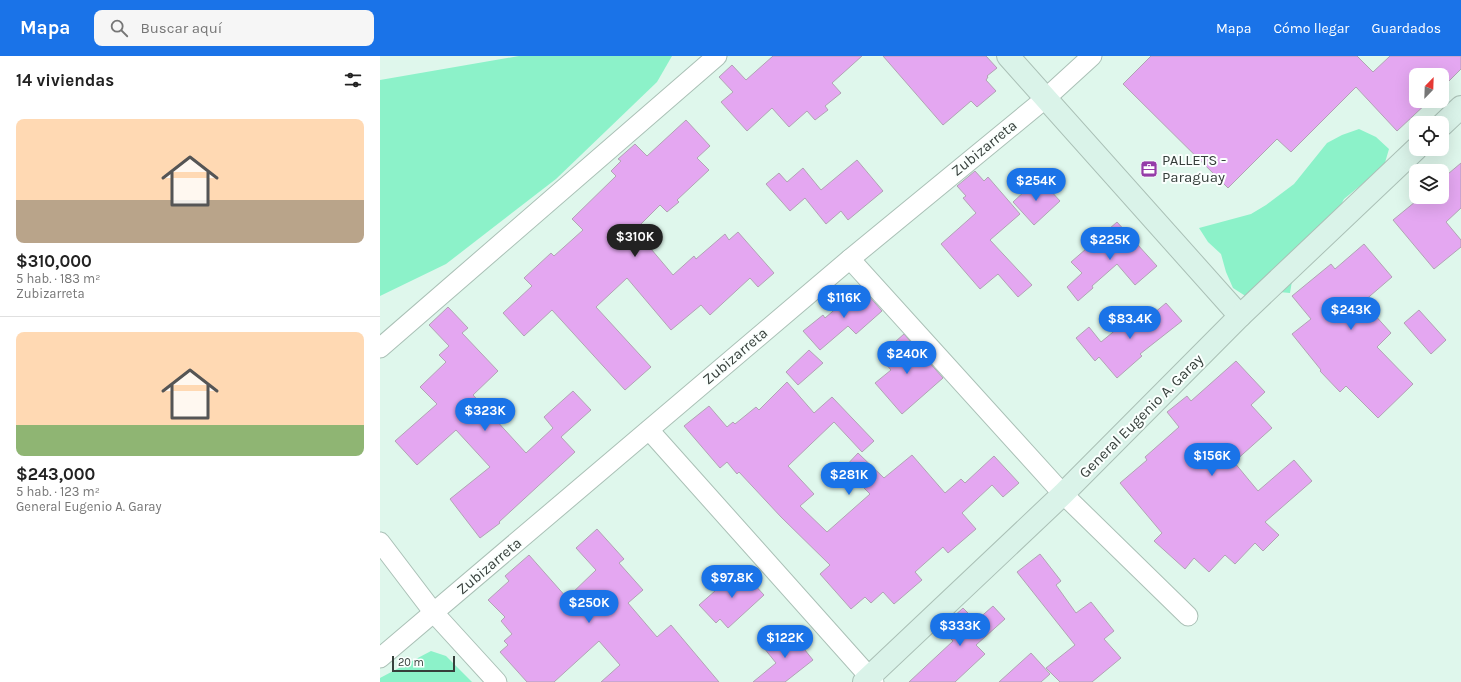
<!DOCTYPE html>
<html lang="es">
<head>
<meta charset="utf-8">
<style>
  body { margin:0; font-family:Karla,sans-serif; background:#f6f6f6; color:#222; height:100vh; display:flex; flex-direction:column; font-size:15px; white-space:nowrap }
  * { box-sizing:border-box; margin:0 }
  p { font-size:13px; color:#767676 }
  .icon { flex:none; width:22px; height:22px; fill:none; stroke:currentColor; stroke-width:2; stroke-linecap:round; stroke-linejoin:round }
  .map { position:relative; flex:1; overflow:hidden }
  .side { display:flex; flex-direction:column; background:#fff; width:380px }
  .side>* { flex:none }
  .needle { width:26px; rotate:23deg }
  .tools { position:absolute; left:1029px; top:12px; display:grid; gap:8px }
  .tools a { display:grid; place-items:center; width:40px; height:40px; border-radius:8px; background:#fff; box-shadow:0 4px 16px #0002; font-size:20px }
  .scale { position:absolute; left:12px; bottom:10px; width:63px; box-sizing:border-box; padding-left:4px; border:2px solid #363f3b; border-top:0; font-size:11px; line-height:14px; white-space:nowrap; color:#363f3b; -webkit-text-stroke:3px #fafffd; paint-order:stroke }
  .price { position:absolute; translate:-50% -34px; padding:0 9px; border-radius:14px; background:#1a73e8; color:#fff; font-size:13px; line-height:26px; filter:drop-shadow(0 1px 2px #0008) }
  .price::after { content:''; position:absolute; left:50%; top:24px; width:12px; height:9px; margin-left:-6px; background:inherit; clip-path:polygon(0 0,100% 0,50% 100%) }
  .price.selected { background:#222; color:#fff }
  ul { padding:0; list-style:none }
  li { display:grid; align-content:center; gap:8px; height:212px; padding:0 16px }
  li+li { border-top:1px solid #e0e0e0 }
  li span { display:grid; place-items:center; height:124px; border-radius:8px; color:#555 }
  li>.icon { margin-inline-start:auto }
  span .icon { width:72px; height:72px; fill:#fffc; stroke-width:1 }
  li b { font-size:17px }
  h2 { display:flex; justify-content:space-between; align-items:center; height:48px; padding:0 16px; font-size:17px }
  header { display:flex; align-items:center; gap:24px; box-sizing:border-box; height:56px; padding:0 20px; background:#1a73e8; color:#fff }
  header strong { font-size:19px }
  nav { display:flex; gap:22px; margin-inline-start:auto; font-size:14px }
  .search { width:280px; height:36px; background:#f6f6f6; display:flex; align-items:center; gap:10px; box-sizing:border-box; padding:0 14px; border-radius:8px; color:#767676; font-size:15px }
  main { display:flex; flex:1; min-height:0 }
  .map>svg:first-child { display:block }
</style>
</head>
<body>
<header>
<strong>Mapa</strong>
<div class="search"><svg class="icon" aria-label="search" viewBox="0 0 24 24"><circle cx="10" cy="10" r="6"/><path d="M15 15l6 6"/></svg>Buscar aquí</div>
<nav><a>Mapa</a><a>Cómo llegar</a><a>Guardados</a></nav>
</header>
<main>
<section class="side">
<h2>14 viviendas<svg class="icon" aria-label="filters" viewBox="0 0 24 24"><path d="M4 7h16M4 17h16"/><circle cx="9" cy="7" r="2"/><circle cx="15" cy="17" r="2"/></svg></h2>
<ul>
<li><span style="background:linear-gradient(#ffd9b3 65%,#b9a48a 0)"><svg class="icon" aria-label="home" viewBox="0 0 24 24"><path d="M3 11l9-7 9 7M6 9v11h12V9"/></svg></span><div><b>$310,000</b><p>5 hab. · 183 m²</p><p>Zubizarreta</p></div></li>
<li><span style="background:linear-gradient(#ffd9b3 75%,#8fb573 0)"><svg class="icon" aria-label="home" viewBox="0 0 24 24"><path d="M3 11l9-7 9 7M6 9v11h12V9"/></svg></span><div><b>$243,000</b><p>5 hab. · 123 m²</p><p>General Eugenio A. Garay</p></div></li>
</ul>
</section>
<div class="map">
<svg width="1081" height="626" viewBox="0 0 1081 626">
  <rect width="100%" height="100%" fill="#dff7ec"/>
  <g fill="#8cf2c9">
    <path d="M139 0H292L277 26 176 123 66 208 0 240V24Z"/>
    <path d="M979 73 996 81 1009 93 1004 110 964 143 956 158 913 219 910 237 899 236 867 241 853 232 846 216 841 198 828 186 819 172 871 158 886 149 914 128 947 87 962 79Z"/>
    <path d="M51 595 66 600 92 626H0V622Z"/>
  </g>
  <g fill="#e4a7f1" stroke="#b1a3b4">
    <path d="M393 0H482L452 27 461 37 445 50 448 54 435 64 427 55 409 71 392 52 367 75 341 46 353 36 339 21 352 9 366 24Z"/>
    <path d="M503 0H606L617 12 607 20 608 21 606 24 616 35 597 51 591 45 563 69Z"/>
    <path d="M771 0H977L993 16 1010 0H1081V13L1062 32V19H1036V45H1049L1017 75 976 31 911 96 897 83 848 132 743 28Z"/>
    <path d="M306 64 330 90 317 102 329 114 297 144 299 146 287 156 280 149 255 174 293 219 314 200 316 203 345 178 349 184 358 176 394 217 378 231 370 222 330 259 321 249 291 274 247 222 216 251 271 311 245 334 172 254 144 280 123 257 152 230 144 222 171 197 174 200 203 174 192 163 236 120 231 115 241 105 238 103 255 88 267 100Z"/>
    <path d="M477 104 503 135 468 164 461 155 446 168 425 142 410 155 386 128 399 117 407 126 423 112 441 134Z"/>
    <path d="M1081 107V152L1066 166 1081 184V191L1054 213 1013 164 1041 141H1062V123Z"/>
    <path d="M595 115 604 125 608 121 640 158 610 184 652 229 638 241 618 218 600 233 561 188 596 157 583 142 586 140 577 130Z"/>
    <path d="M659 122 680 145 654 169 633 146Z"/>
    <path d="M737 166 777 210 755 229 737 208 712 230 713 232 698 245 687 231 702 217 691 206Z"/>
    <path d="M984 188 1012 221 983 246 1011 277 997 291 1033 328 998 362 966 330 960 336 940 315 941 314 912 278 931 263 912 240 951 208 955 213Z"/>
    <path d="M481 231 502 255 476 278 468 270 440 294 423 275 443 259 445 262Z"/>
    <path d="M786 247 802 265 760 298 762 300 737 322 719 301 715 305 696 282 709 271 721 286 738 272 739 273 761 256 767 263Z"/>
    <path d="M68 251 88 272 82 277 118 315 93 339 146 397 173 372 164 361 193 335 211 354 181 381 195 396 119 466 120 467 100 482 70 443 110 411 76 374 37 409 15 385 57 348 40 331 66 306 59 299 69 290 49 269Z"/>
    <path d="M1039 254 1066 284 1051 298 1024 267Z"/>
    <path d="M524 278 563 322 522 358 495 327 511 314 499 300Z"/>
    <path d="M429 294 443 307 418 329 406 316Z"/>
    <path d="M856 305 885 336 871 349 892 372 854 406 878 435 914 404 932 425 885 466 899 479 883 495 875 487 855 508 845 499 829 516 814 502 805 513 774 485 782 477 740 427 767 404 765 401 799 371 787 356 807 340 811 345Z"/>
    <path d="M407 326 434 357 452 341 494 385 482 396 454 366 408 410 434 438 420 450 447 476 490 438 464 412 478 397 504 422 532 399 565 437 581 423 585 427 614 400 639 427 623 441 612 429 582 457 596 473 568 497 563 491 535 516 542 524 514 548 503 536 491 547 485 541 471 553 440 518 450 509 401 461 359 416 357 418 347 406 340 412 304 370 329 350 347 371 353 366 355 368 376 351 379 354Z"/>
    <path d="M217 473 244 503 239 507 263 534 248 547 277 581 291 569 339 626H221L240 609 219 585 174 626H147L120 596 128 589 124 585 132 578 121 565 125 561 108 544 129 525 125 520 149 499 187 542 216 514 196 492Z"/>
    <path d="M660 498 681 525 676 529 696 557 711 546 734 575 724 583 741 602 712 626H680L666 612 695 589 637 516Z"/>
    <path d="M360 513 384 539 348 572 340 563 336 567 319 549Z"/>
    <path d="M613 550 625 563 596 589 605 598 575 626H529L573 585 561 572 583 552 596 565Z"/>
    <path d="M408 573 433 604 405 626H373L396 607 384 592Z"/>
    <path d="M651 597 670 618 661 626H619Z"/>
  </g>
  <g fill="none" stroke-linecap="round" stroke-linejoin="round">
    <g stroke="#aac0b6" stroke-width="21">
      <g id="street">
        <path d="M470 203 683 438 808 560"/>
        <path d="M0 292 337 0"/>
        <path d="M269 374 494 626"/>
        <path d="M0 486 54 557 117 626"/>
        <path d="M0 602 470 203 666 42 712 0"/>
      </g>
    </g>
    <g stroke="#aac0b6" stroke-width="24">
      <g id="secondary">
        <path d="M628 0 860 260"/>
        <path d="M1062 69 1081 51"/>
        <path d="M484 626 683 438 860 260 1036 93"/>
      </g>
    </g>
    <use href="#street" stroke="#fff" stroke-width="19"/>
    <use href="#secondary" stroke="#daf3e9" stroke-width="22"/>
  </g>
  <defs>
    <g id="office-square" transform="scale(0.9)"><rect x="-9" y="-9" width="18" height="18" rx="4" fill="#953ca8" stroke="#fafffd"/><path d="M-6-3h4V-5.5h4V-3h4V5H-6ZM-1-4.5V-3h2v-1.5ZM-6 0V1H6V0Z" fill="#fff"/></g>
  </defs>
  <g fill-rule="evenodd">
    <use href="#office-square" x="769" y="113"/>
  </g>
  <g text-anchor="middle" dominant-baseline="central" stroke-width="4" stroke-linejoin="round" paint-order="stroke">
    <g font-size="15" fill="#363f3b" stroke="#fafffd">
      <text transform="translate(604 92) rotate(-39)">Zubizarreta</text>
      <text transform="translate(355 300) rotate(-40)">Zubizarreta</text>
      <text transform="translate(761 360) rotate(-45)">General Eugenio A. Garay</text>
      <text transform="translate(109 510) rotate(-40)">Zubizarreta</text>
    </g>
    <g font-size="15" fill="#363f3b" stroke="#fafffd" text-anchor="start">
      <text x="782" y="104">PALLETS -<tspan x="782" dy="17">Paraguay</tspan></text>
    </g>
  </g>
</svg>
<div class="tools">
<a><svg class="needle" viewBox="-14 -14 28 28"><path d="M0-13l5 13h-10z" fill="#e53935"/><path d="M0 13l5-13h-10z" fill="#767676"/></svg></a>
<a><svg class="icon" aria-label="locate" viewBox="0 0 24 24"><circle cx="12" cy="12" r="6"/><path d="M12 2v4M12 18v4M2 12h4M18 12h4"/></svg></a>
<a><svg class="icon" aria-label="layers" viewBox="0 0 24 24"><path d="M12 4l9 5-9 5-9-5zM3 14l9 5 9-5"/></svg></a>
</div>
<div class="scale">20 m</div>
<b class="price" style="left:656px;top:146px">$254K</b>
<b class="price selected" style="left:255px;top:202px">$310K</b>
<b class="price" style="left:730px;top:205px">$225K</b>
<b class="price" style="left:464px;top:263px">$116K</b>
<b class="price" style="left:971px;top:275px">$243K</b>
<b class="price" style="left:750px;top:284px">$83.4K</b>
<b class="price" style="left:527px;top:319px">$240K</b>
<b class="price" style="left:105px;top:376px">$323K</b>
<b class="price" style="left:832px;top:421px">$156K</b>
<b class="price" style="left:469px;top:440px">$281K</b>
<b class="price" style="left:352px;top:543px">$97.8K</b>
<b class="price" style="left:209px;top:568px">$250K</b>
<b class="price" style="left:580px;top:591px">$333K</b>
<b class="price" style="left:405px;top:603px">$122K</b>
</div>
</main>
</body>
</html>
